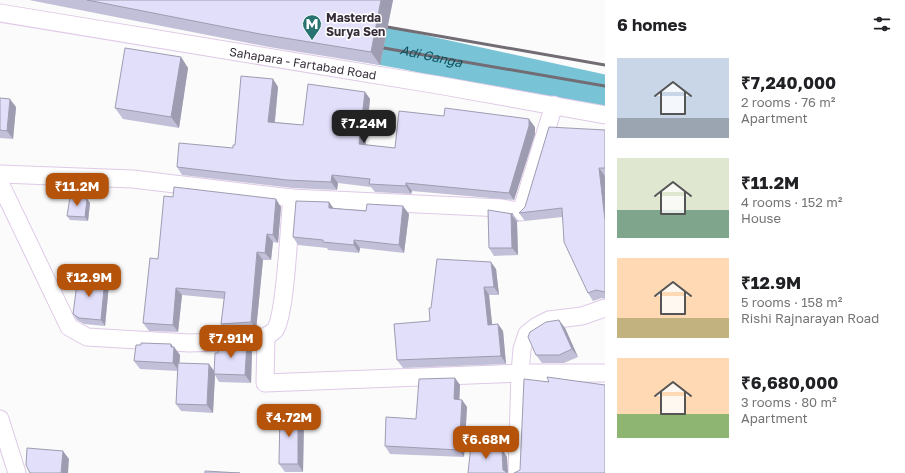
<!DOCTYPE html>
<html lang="en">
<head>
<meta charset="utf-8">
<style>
  body { margin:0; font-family:"Golos Text",sans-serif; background:#f2f2f2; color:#202124; height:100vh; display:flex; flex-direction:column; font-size:15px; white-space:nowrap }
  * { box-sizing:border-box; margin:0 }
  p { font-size:13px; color:#757577 }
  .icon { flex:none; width:22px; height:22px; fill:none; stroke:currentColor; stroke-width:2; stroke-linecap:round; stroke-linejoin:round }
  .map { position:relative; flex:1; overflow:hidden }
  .side { display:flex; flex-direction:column; background:#fff; width:300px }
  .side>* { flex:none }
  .price { position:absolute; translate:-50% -34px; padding:0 9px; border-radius:8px; background:#b45309; color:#fff; font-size:13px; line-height:26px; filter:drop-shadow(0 1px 2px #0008) }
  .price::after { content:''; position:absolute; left:50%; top:24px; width:12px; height:9px; margin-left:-6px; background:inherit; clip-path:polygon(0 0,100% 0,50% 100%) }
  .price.on { background:#222; color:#fff }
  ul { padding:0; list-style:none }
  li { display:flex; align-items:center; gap:12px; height:100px; padding:0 12px }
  li span { display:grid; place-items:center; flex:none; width:112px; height:80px; border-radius:0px; color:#555 }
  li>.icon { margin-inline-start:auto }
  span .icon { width:48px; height:48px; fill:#fffc; stroke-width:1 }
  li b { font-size:17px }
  h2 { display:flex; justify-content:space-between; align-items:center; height:48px; padding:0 12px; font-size:17px }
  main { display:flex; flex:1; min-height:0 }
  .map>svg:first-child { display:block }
</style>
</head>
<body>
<main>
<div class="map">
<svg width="605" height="473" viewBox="0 0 605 473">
  <rect width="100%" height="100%" fill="#fbfbfb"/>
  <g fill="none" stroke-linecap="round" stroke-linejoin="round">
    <path stroke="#78c3d5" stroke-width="38" id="s1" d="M332 37 404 50 605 94"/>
    <g stroke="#dfc9e7" stroke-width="19">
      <g id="street">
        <path id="s2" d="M0 13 438 85 605 115"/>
        <path d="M0 174 133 179 292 198 502 208 521 212 554 105"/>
        <path d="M0 183 69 327 87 337 189 343 256 341C263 338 270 335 275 330 286 315 289 222 292 198"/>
        <path d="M266 337 265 383 520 373H605"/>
        <path d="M0 419 17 473"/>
        <path d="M517 473 520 373 522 349 527 334 537 326 549 320 582 316 605 308"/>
      </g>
    </g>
    <use href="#street" stroke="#fff" stroke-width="17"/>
    <g stroke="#726c74" stroke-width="3">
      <path d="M376 25 605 65"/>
      <path d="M372 46 605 86"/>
    </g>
  </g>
  <g fill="#c2c0d8">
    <path d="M29 0H393L380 65 269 47Z"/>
    <path d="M181 57 188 68 179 128 123 119 115 108Z"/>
    <path d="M273 79 278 87 275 122 303 125 365 92 370 99 365 145 395 148 535 127V134L514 200 412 191 411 194 375 192 371 187 338 183 337 190 293 188 182 175 177 167 233 148 235 145Z"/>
    <path d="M0 98 16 107 13 139 0 138Z"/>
    <path d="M605 130V299L602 298 593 301 588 293 562 217 525 221 519 213Z"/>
    <path d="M87 199 90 203 88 221 70 220 67 216Z"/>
    <path d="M281 207 278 243 273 242 271 260H263L256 330 227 332 221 324 224 299 182 295 178 332 149 331 143 323 158 259Z"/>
    <path d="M333 208 366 211 409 214 404 253 360 248 359 253 328 250 327 248 298 245 293 237Z"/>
    <path d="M488 210 513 214 519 222H517L518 255 494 256 489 248Z"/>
    <path d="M496 269 499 295H489L492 324H498L503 331 506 364 403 368 397 360 430 321 431 308Z"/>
    <path d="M105 278 109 284 105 326 84 324 77 320 73 314Z"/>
    <path d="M565 328 578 357 564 363H542L536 355Z"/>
    <path d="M171 344 173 347H174L180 355 179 363 214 371 218 353 252 351 251 383 219 382 215 375 213 413 181 411 176 404 178 371 140 369 134 361 141 345Z"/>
    <path d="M455 378 460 385 459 400H462L467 407 464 457 390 454 385 446 416 419Z"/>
    <path d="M304 419 303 472H285L279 464Z"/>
  </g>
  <g fill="#9e9cb0">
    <path d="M381 0H393L380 65 371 52Z"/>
    <path d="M181 57 188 68 179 128 171 117Z"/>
    <path d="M273 79 278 87 274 129 268 122Z"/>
    <path d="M365 92 370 99 365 152 359 144Z"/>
    <path d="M10 99 16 107 13 139 7 131Z"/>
    <path d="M529 119 535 127V134L514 200 509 193Z"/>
    <path d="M599 168 605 176V220Z"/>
    <path d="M332 175 338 183 337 190 331 182Z"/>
    <path d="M406 183 412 191 411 194 406 186Z"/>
    <path d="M87 199 90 203 88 221 85 217Z"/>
    <path d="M276 199 281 207 278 243 273 235Z"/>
    <path d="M329 202 335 210 329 208Z"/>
    <path d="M403 206 409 214 404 253 399 245Z"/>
    <path d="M511 214 517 222 518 255 512 248Z"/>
    <path d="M267 234 273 242 271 260 265 253Z"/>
    <path d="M354 240 360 248 359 253 354 245Z"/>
    <path d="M257 252 263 260 256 330 251 322Z"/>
    <path d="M491 262 496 269 499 295 494 287Z"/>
    <path d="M105 278 109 284 105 326 101 320Z"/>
    <path d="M484 287 489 295 493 332 488 325Z"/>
    <path d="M176 288 182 295 178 332 173 325Z"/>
    <path d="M559 320 565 328 578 357 572 349Z"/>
    <path d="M498 324 503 331 506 364 501 356Z"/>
    <path d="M247 343 252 351 251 383 245 375Z"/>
    <path d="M171 344 174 349V347L180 355 179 371 173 363 171 347Z"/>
    <path d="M209 364 215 372 214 374 215 375 213 413 207 405Z"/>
    <path d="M455 378 460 385 459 407 454 399Z"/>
    <path d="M462 400 467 407 464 457 459 450Z"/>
    <path d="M298 411 304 419 303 472 298 464Z"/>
    <path d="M502 449 507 457 508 473 503 470Z"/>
    <path d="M63 451 69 459 68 473H61Z"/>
  </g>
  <g fill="#e2dffb" stroke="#9e9cb0">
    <path d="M87 0H381L371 52 260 34Z"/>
    <path d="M125 48 181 57 171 117 115 108Z"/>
    <path d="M241 76 273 79 268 122 303 125 308 84 365 92 359 144 395 148 399 111 444 116 445 108 529 119V126L509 193 406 183V186L369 184 370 179 332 175 331 182 287 180 177 167 179 143 233 148V145H235Z"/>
    <path d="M0 98 10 99 7 131 0 130Z"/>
    <path d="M549 127 605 130V168H599L605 220V292L596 290 588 293 564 242 562 208 519 213 525 207Z"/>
    <path d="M174 187 276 199 273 235 267 234 265 253 257 252 251 322 221 324 225 292 176 288 173 325 143 323 150 258 158 259 164 196 173 197Z"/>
    <path d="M70 197 87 199 85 217 67 216Z"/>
    <path d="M296 201 329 202V208L366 211 367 204 403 206 399 245 354 240V245L323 242V240L293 237Z"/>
    <path d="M488 210 513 214H511L512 248H489Z"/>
    <path d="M437 259 491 262 494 287H484L488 325 498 324 501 356 397 360 394 324 430 321 429 308H431Z"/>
    <path d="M78 276 105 278 101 320 79 318 73 314Z"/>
    <path d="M559 320 572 349 559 355H536L528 337 530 332 546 322Z"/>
    <path d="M141 343 171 344V347H174L173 363 134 361 136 345H141Z"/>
    <path d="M247 343 245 375 214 374 215 353H218L219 344Z"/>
    <path d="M178 363 209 364 207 405 176 404Z"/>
    <path d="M547 377 605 385V473H514L520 470 524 379 549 382Z"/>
    <path d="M455 378 454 399 462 400 459 450 385 446 386 417 416 419 419 379Z"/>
    <path d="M280 411H298V464H279Z"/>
    <path d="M471 445 502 449 503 470 508 473H468Z"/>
    <path d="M27 448 63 451 61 473H30L26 465Z"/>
    <path d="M205 471 240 473H205Z"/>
  </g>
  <defs>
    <g id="metro-pin" transform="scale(1)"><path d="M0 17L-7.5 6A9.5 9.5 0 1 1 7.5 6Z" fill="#297371" stroke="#fff"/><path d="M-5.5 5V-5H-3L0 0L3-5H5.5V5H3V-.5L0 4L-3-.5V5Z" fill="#fff"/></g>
  </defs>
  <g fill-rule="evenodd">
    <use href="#metro-pin" x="312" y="24"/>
  </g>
  <g text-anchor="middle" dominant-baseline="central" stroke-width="3" stroke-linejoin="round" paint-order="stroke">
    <g font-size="12" font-weight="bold" fill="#362d39" stroke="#fff" text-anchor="start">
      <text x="326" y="17">Masterda<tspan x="326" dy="14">Surya Sen</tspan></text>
    </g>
    <g font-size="12" fill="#362d39" stroke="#fff">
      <text stroke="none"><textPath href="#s2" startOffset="307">Sahapara - Fartabad Road</textPath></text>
    </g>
    <g font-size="13" font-style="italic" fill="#0f515e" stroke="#fff">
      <text stroke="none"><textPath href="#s1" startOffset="101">Adi Ganga</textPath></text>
    </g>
  </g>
</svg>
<b class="price on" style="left:364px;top:144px">₹7.24M</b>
<b class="price" style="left:77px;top:207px">₹11.2M</b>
<b class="price" style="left:89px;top:298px">₹12.9M</b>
<b class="price" style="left:231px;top:359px">₹7.91M</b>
<b class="price" style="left:289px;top:438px">₹4.72M</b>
<b class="price" style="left:486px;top:460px">₹6.68M</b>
</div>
<section class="side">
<h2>6 homes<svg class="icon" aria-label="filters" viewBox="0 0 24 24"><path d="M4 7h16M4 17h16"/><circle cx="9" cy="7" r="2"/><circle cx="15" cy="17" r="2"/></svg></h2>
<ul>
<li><span style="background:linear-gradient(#c9d6e8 75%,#9aa5b1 0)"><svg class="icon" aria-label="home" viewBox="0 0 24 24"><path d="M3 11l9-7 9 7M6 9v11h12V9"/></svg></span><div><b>₹7,240,000</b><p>2 rooms · 76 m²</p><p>Apartment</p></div></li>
<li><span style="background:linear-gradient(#dfe7d0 65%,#7fa58c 0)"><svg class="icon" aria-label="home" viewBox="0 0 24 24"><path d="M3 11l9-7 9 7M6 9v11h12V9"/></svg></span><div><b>₹11.2M</b><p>4 rooms · 152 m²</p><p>House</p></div></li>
<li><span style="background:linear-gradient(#ffd9b3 75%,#c2b280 0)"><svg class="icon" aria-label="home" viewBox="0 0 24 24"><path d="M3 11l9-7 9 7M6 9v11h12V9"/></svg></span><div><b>₹12.9M</b><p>5 rooms · 158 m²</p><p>Rishi Rajnarayan Road</p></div></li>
<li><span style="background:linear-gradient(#ffd9b3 70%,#8fb573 0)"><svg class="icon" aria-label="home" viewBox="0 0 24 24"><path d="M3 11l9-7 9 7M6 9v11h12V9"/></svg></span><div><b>₹6,680,000</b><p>3 rooms · 80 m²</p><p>Apartment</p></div></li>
</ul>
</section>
</main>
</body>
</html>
